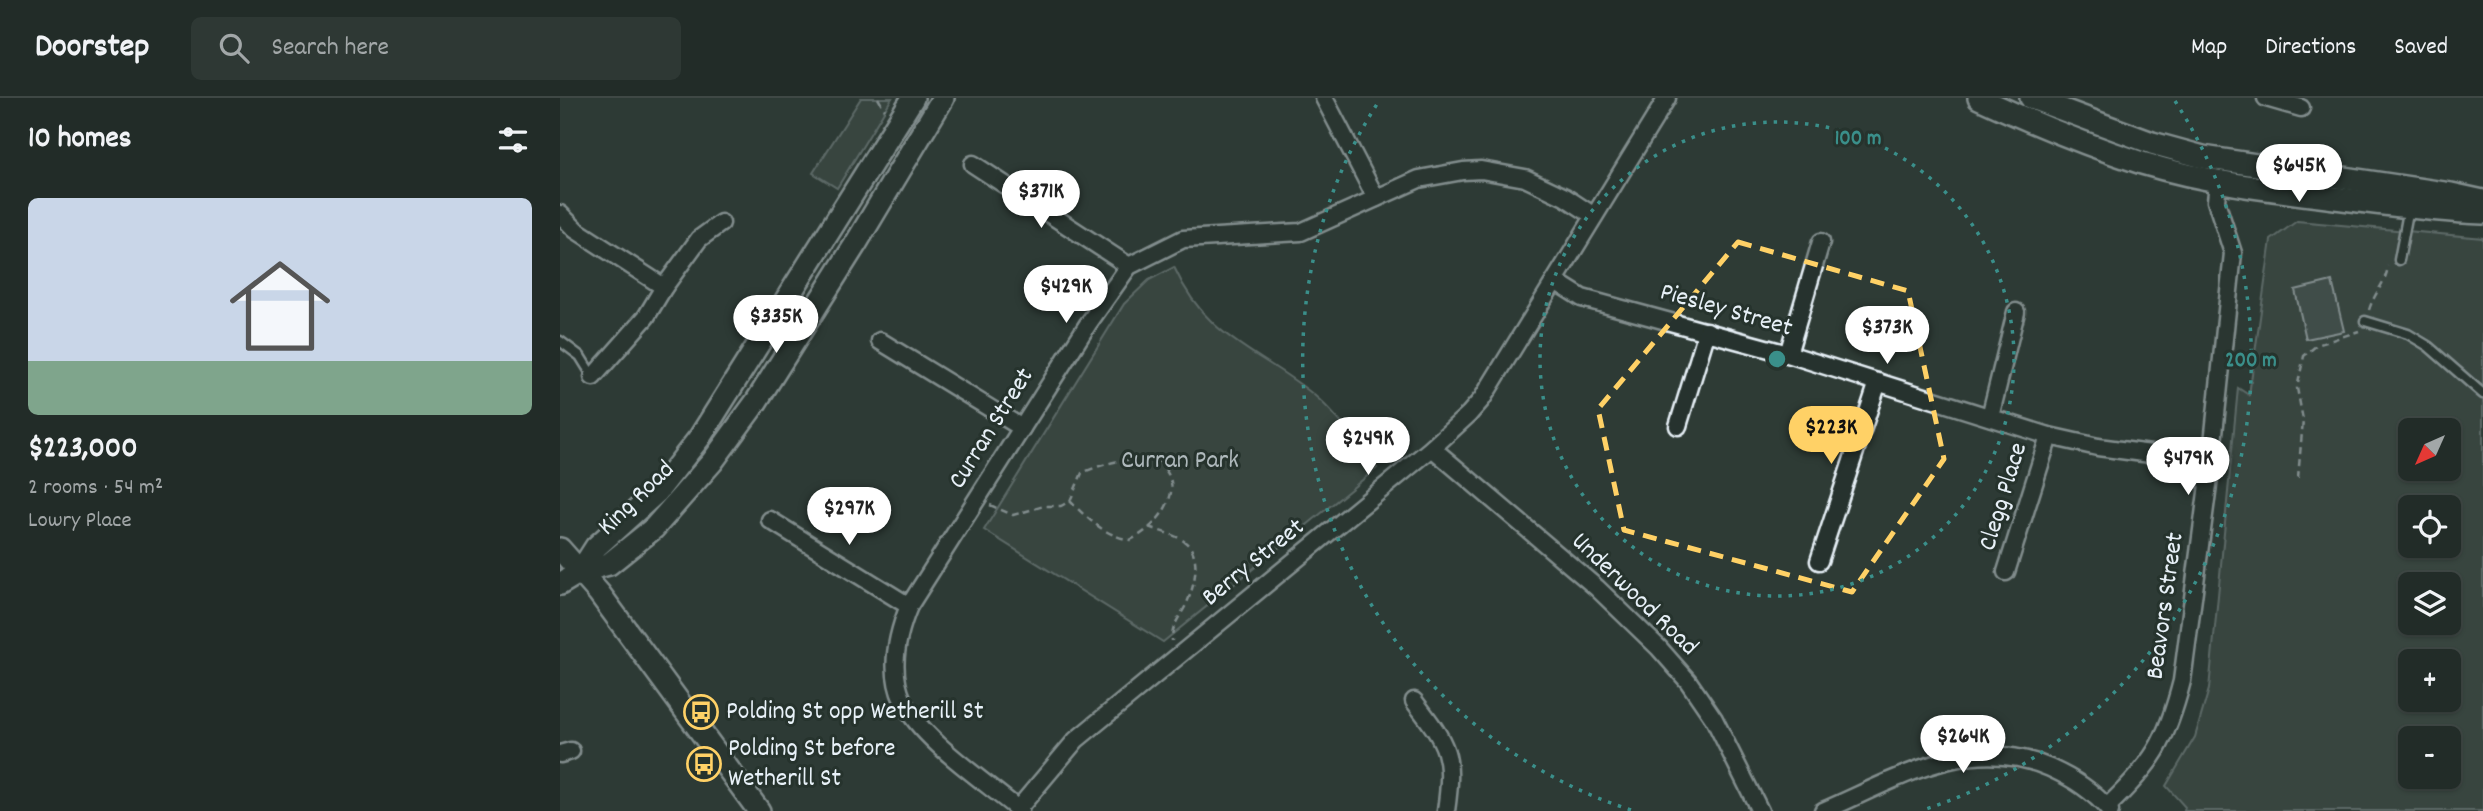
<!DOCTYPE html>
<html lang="en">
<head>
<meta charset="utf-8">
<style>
  body { margin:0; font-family:Dekko,sans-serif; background:#2e3834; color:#f1f3f6; height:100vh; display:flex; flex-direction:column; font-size:26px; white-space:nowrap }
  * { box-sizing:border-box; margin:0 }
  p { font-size:23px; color:#a2a7a8 }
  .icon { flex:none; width:38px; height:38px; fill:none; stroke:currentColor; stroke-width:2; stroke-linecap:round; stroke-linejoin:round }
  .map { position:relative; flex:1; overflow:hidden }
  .drawer { display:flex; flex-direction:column; background:#222c28; width:560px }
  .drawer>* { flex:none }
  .needle { width:46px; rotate:225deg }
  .fabs { position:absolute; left:1838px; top:320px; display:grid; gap:14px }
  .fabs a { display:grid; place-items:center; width:63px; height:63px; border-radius:10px; background:#222c28; box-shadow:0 2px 5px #0004,0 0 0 2px #3f4845; font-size:35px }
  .price { position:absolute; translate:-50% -60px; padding:0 16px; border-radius:24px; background:#fff; color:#222; font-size:23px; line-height:46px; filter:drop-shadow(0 2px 4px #0008) }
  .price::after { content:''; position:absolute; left:50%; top:42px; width:21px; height:16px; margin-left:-10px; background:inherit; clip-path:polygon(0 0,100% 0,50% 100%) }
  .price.active { background:#ffd166; color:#111 }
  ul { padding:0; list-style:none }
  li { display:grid; align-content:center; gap:14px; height:371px; padding:0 28px }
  li span { display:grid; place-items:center; height:217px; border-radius:10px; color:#555 }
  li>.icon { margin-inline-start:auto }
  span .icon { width:126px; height:126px; fill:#fffc; stroke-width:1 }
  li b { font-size:30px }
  h2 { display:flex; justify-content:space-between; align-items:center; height:84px; padding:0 28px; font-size:30px }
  header { display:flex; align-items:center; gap:42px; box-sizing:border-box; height:98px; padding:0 35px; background:#222c28; border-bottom:2px solid #3f4845 }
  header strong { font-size:33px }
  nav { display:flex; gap:38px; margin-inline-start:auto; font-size:24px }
  .search { width:490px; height:63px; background:#2e3834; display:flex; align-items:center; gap:18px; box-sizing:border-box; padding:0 24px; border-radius:10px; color:#a2a7a8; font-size:26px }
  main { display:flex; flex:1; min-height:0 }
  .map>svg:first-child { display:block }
</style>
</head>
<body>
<header>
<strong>Doorstep</strong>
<div class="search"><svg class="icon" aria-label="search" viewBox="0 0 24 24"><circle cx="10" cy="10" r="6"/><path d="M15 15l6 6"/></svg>Search here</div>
<nav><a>Map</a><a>Directions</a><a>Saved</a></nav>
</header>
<main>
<section class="drawer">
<h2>10 homes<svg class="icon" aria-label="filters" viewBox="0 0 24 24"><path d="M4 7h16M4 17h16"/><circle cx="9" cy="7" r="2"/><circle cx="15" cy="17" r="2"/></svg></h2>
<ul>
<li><span style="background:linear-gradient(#c9d6e8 75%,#7fa58c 0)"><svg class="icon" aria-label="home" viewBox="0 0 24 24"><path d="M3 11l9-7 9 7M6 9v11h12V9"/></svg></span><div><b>$223,000</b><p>2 rooms · 54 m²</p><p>Lowry Place</p></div></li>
</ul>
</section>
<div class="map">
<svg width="1923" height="713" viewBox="0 0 1923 713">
  <rect width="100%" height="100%" fill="#2e3b35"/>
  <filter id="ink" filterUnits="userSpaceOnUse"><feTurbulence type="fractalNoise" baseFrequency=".0143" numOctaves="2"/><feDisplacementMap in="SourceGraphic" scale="14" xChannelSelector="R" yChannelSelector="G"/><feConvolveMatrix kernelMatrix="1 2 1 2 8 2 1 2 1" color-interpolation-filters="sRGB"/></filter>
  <g filter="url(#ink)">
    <g fill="#45524e" stroke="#96a2a3" stroke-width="2" fill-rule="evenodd">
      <path d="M301 0H332L277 90 253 75Z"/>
      <path d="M1737 123 1923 140V713H1624L1625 709 1606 688 1635 639 1649 591 1678 290 1689 297 1711 142ZM1850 332H1888V371H1850ZM1850 410H1888V448H1850ZM1850 486H1888V525H1850ZM1850 564H1888V602H1850ZM1850 640H1888V679H1850Z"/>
      <path d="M614 169C647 242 697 251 754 297 778 317 797 346 817 370L603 544 424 432 564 206 589 182Z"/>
    </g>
    <path fill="#596563" stroke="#e8f1f8" stroke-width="2" d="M1772 183 1784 233 1746 241 1735 192Z"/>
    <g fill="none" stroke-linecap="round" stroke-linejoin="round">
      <g stroke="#e8f1f8" stroke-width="13">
        <g id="lane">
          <path d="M1839 162 1849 109"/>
          <path d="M1805 223 1848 236 1868 248 1923 296"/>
          <path d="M0 243 20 258 33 279"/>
        </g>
      </g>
      <g stroke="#e8f1f8" stroke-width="21">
        <g id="street">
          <path d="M764 0 816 100"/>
          <path d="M1706 0 1741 10"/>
          <path d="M413 66 569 168"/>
          <path d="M0 116 16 132 104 189"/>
          <path d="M995 183 1022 200 1228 256 1489 338 1538 349 1651 364"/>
          <path d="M320 243 462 330"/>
          <path d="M1228 256 1261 144"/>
          <path d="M33 279 86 219 104 189 139 141 161 125"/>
          <path d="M1430 319 1456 214"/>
          <path d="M1118 328 1147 233"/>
          <path d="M872 350 1037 490 1099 550 1128 583 1154 621 1200 713"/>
          <path d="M210 422 349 508"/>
          <path d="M1259 463 1318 284"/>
          <path d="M1446 474 1489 338"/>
          <path d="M854 603C888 647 894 657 886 713"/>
          <path d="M0 656 11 653"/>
          <path d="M1547 709C1593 665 1606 645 1622 583L1651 364 1673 155 1656 103 1658 84"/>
          <path d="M458 711 516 642 872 350 909 316 922 301 1107 0"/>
          <path d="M460 713C426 684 361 642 343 603 329 573 337 537 349 508L528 226 569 168 623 141 741 134 859 81 903 73 921 72 965 80 1005 99 1034 118"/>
          <path d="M1263 713C1336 682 1409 634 1490 670 1514 681 1533 693 1550 713"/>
        </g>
      </g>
      <g stroke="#e8f1f8" stroke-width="26">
        <g id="secondary">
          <path d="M1419 0C1473 25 1526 47 1582 65 1645 84 1710 92 1775 100 1824 106 1873 113 1923 115"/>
          <path d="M1471 0 1592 45 1643 59 1891 96 1923 103"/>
          <path d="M0 451 39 495 199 713"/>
          <path d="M20 474 36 449 97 394 140 339 353 0"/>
          <path d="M0 486 20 474 49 466 94 430 152 364 196 304 295 147 383 0"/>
        </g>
      </g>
      <g stroke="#e8f1f8" stroke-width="2.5" stroke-dasharray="7 5" stroke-linecap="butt">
        <path d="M318 0 325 12"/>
        <path d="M1809 212C1814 195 1826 185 1828 168"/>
        <path d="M1738 380 1743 322 1737 290 1744 258 1757 247 1799 233"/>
        <path d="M430 407 453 417 484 408H501L510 403C528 421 544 437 570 442 590 434 615 407 611 384 610 377 604 370 600 364 573 357 547 364 522 375L510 403"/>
        <path d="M589 429C600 434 615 436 625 444 643 457 634 490 626 507 620 519 611 528 612 543"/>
      </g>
      <use href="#lane" stroke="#26332d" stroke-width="8"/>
      <use href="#street" stroke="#26332d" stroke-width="16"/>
      <use href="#secondary" stroke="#26332d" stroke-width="21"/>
    </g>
  </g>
  <path d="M0 0H1923V713H0ZM1178 144 1348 193 1384 361 1292 494 1064 432 1038 311Z" fill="#2e3b35" fill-opacity=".55" fill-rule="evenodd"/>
  <path fill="none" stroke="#ffd166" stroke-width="5" stroke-dasharray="14 9" stroke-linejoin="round" d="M1178 144 1348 193 1384 361 1292 494 1064 432 1038 311Z"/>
  <g fill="none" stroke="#3a8f8a" stroke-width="3.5" stroke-dasharray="3.5 7">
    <circle cx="1217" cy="261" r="237"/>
    <path d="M1071 712A474 474 0 0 1 819 3M1615 3A474 474 0 0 1 1363 712"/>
  </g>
  <defs>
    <g id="bus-ring" transform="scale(1.75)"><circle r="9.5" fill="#26332d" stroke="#ffd166" stroke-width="1.5"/><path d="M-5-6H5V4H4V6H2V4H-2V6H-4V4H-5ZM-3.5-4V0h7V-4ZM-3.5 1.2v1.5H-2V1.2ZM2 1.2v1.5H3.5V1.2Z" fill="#ffd166"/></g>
  </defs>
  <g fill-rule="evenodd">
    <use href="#bus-ring" x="141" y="614"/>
    <use href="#bus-ring" x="144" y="666"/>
  </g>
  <g text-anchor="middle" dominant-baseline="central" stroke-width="6" stroke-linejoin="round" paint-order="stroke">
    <g font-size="26" fill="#e8f1f8" stroke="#26332d">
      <text transform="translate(1166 213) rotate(16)">Piesley Street</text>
      <text transform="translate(432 331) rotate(-58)">Curran Street</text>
      <text transform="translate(1444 399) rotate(-73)">Clegg Place</text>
      <text transform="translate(77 401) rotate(-44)">King Road</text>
      <text transform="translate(694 465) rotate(-39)">Berry Street</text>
      <text transform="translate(1074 497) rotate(44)">Underwood Road</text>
      <text transform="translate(1606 508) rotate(-82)">Beavors Street</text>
    </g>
    <g font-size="26" fill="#afb9bc" stroke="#26332d">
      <text x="620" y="363">Curran Park</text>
    </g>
    <g font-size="26" fill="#e8f1f8" stroke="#26332d" text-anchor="start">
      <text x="166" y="614">Polding St opp Wetherill St</text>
      <text x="168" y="651">Polding St before<tspan x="168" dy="30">Wetherill St</tspan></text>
    </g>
  </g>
  <circle cx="1217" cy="261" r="10" fill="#3a8f8a" stroke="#26332d" stroke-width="3.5"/>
  <g font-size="21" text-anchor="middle" font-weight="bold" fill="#3a8f8a" stroke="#26332d" stroke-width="6" stroke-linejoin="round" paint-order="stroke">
    <text x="1298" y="46">100 m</text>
    <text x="1691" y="268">200 m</text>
  </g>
</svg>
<div class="fabs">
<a><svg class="needle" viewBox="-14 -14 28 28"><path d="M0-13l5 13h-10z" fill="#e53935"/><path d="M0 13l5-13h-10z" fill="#a2a7a8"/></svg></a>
<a><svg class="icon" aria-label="locate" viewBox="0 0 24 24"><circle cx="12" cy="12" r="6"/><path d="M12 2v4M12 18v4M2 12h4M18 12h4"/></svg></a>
<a><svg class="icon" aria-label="layers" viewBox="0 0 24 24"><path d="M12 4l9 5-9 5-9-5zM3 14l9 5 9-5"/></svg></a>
<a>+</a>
<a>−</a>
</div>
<b class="price" style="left:1739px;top:106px">$645K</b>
<b class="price" style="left:481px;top:132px">$371K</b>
<b class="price" style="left:506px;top:227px">$429K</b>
<b class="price" style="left:216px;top:257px">$335K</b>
<b class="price" style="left:1327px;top:268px">$373K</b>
<b class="price active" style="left:1271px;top:368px">$223K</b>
<b class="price" style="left:808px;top:379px">$249K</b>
<b class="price" style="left:1628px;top:399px">$479K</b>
<b class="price" style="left:289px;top:449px">$297K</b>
<b class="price" style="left:1403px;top:677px">$264K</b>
</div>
</main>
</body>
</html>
